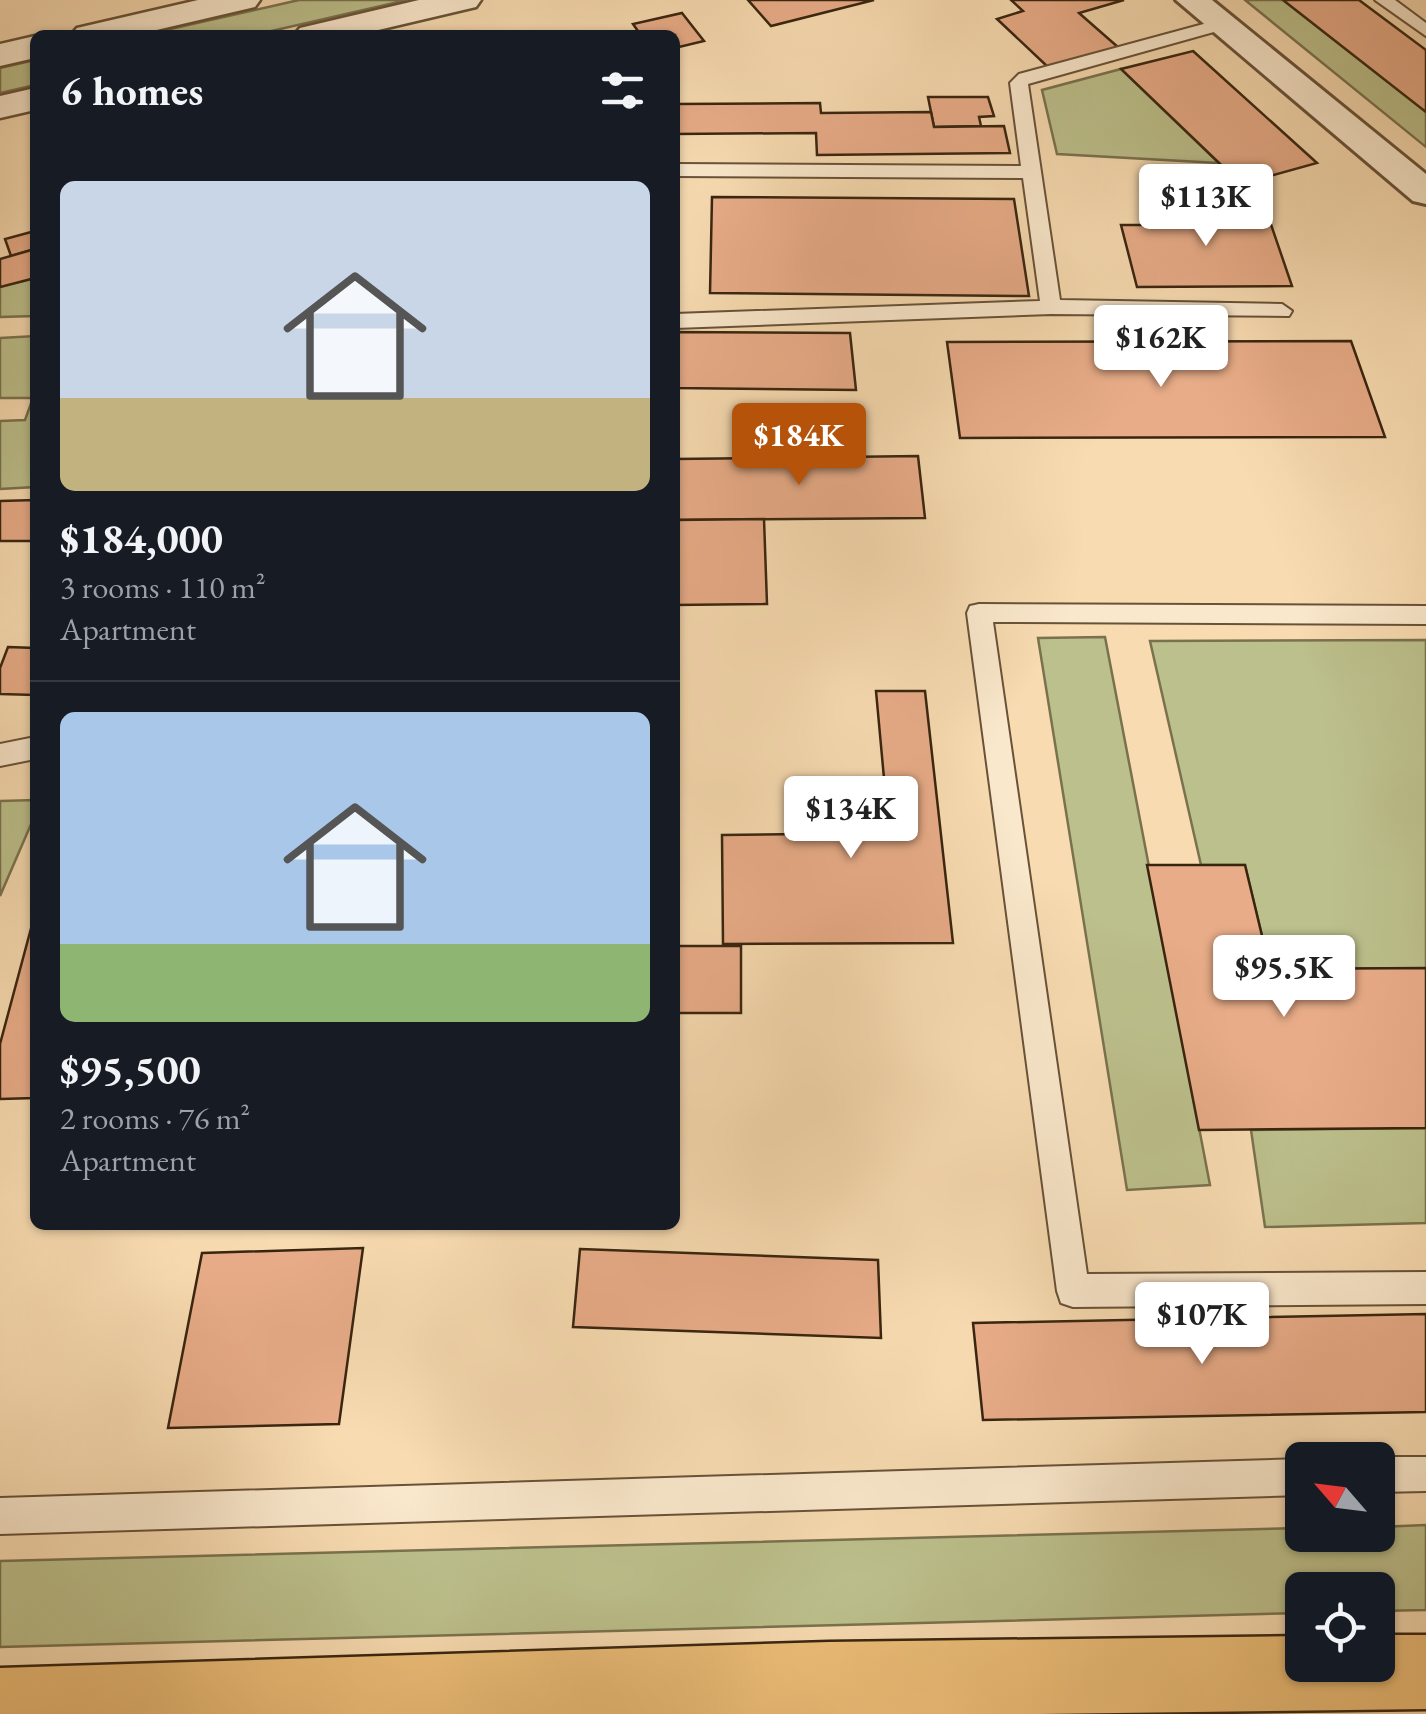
<!DOCTYPE html>
<html lang="en">
<head>
<meta charset="utf-8">
<style>
  body { margin:0; font-family:"EB Garamond",serif; background:#20242c; color:#f1f3f6; height:100vh; display:flex; flex-direction:column; font-size:38px; white-space:nowrap }
  * { box-sizing:border-box; margin:0 }
  p { font-size:32px; color:#9ea1a6 }
  .icon { flex:none; width:55px; height:55px; fill:none; stroke:currentColor; stroke-width:2; stroke-linecap:round; stroke-linejoin:round }
  .map { position:relative; flex:1; overflow:hidden }
  .panel { position:absolute; left:30px; top:30px; width:650px; height:1200px; display:flex; flex-direction:column; background:#171b24; border-radius:15px; box-shadow:0 2px 8px #0004 }
  .panel>* { flex:none }
  .needle { width:65px; rotate:298deg }
  .controls { position:absolute; left:1285px; top:1442px; display:grid; gap:20px }
  .controls a { display:grid; place-items:center; width:110px; height:110px; border-radius:15px; background:#171b24; box-shadow:0 2px 8px #0004; font-size:50px }
  .price { position:absolute; translate:-50% -85px; padding:0 22px; border-radius:10px; background:#fff; color:#222; font-size:32px; line-height:65px; filter:drop-shadow(0 2px 5px #0008) }
  .price::after { content:''; position:absolute; left:50%; top:60px; width:30px; height:22px; margin-left:-15px; background:inherit; clip-path:polygon(0 0,100% 0,50% 100%) }
  .price.selected { background:#b45309; color:#fff }
  ul { padding:0; list-style:none }
  li { display:grid; align-content:center; gap:20px; height:530px; padding:0 30px }
  li+li { border-top:2px solid #363941 }
  li span { display:grid; place-items:center; height:310px; border-radius:15px; color:#555 }
  li>.icon { margin-inline-start:auto }
  span .icon { width:180px; height:180px; fill:#fffc; stroke-width:1 }
  li b { font-size:42px }
  h2 { display:flex; justify-content:space-between; align-items:center; height:120px; padding:0 30px; font-size:42px }
  .map>svg:first-child { display:block }
</style>
</head>
<body>
<div class="map">
<svg width="1426" height="1714" viewBox="0 0 1426 1714">
  <rect width="100%" height="100%" fill="#f8dbb1"/>
  <filter id="stains"><feTurbulence type="fractalNoise" baseFrequency=".002" numOctaves="4"/><feColorMatrix values="0 0 0 0 .2 0 0 0 0 .09 0 0 0 0 .02 0 0 0 .5 -.17"/></filter>
  <radialGradient id="worn" r=".72"><stop offset=".6" stop-color="#630" stop-opacity="0"/><stop offset="1" stop-color="#630" stop-opacity=".3"/></radialGradient>
  <g fill="#bcc08c" stroke="#7a724e" stroke-width="2.5">
    <path d="M299 0H407L254 35H144Z"/>
    <path d="M1245 0H1283L1426 112V147Z"/>
    <path d="M35 60V85L0 93V68Z"/>
    <path d="M1121 69 1219 163 1057 154 1042 90Z"/>
    <path d="M35 278V316L0 317V287Z"/>
    <path d="M35 336V487L0 489V421L25 420 33 398H0V338Z"/>
    <path d="M1105 637 1210 1185 1127 1190 1038 638Z"/>
    <path d="M1426 640V968L1270 969 1245 865H1201L1150 641Z"/>
    <path d="M35 800V815L0 896V801Z"/>
    <path d="M1426 1128V1223L1265 1227 1251 1130Z"/>
    <path d="M1426 1525V1610L1378 1611V1590H1302V1613L0 1647V1561L1302 1528V1535H1378V1527Z"/>
  </g>
  <g fill="#e8ac88" stroke="#382510" stroke-width="2.5">
    <path d="M748 0H874L771 26Z"/>
    <path d="M1011 0H1124L1079 13 1119 48 1049 68 997 19 1023 11Z"/>
    <path d="M1283 0H1359L1426 50V112Z"/>
    <path d="M682 13 704 41 675 48V35H635L640 34 633 24Z"/>
    <path d="M1193 51 1317 163 1241 184 1121 69Z"/>
    <path d="M928 97H988L994 116 979 117 981 126 934 127Z"/>
    <path d="M820 103 821 113 931 112 934 127 1004 126 1010 153 817 155 816 133 675 134V104Z"/>
    <path d="M712 197 1014 199 1029 296 710 293Z"/>
    <path d="M1151 207H1265L1292 286 1137 287 1121 225H1156Z"/>
    <path d="M35 231V249L11 256 5 239Z"/>
    <path d="M35 249V278L0 287V259Z"/>
    <path d="M675 332 850 333 856 390 675 388Z"/>
    <path d="M1351 341 1385 437 960 438 947 342Z"/>
    <path d="M918 456 925 518 675 520V459Z"/>
    <path d="M35 500V541H0V501Z"/>
    <path d="M764 519 767 604 675 605V520Z"/>
    <path d="M8 647 35 648V695L0 694V668Z"/>
    <path d="M876 691H925L953 943 723 944 722 835 889 833Z"/>
    <path d="M1147 865H1245L1270 969 1426 968V1128L1199 1130Z"/>
    <path d="M33 921 35 1098 0 1099V1044Z"/>
    <rect x="675" y="946" width="66" height="67"/>
    <path d="M363 1248 339 1424 168 1428 202 1253Z"/>
    <path d="M580 1249 878 1260 881 1338 573 1327Z"/>
    <path d="M1426 1314V1412L983 1420 973 1323Z"/>
  </g>
  <g fill="none" stroke-linecap="round" stroke-linejoin="round">
    <g stroke="#685238" stroke-width="4">
      <g id="service">
        <path d="M1375 0H1395L1426 23V36Z"/>
        <path d="M1222 19 1228 20V28L1028 84 1060 300 1282 304 1292 311 1289 316 1051 314 675 328V314L1040 301 1023 178 675 176V164L1021 166 1010 83 1019 74Z"/>
        <path d="M979 604 1426 606V624L993 622 1087 1274 1426 1272V1304L1073 1307 1061 1303 1057 1291 967 613 970 606Z"/>
        <path d="M35 737V759L0 766V744Z"/>
        <path d="M1378 1457H1426V1491L1378 1492V1460H1372Z"/>
        <path d="M1302 1459V1495L0 1534V1498Z"/>
      </g>
    </g>
    <g stroke="#685238" stroke-width="6">
      <path id="minor" d="M1176 0H1212L1426 174V204L1413 201Z"/>
    </g>
    <g stroke="#685238" stroke-width="5">
      <g id="tertiary">
        <path d="M198 0H260L255 7 135 35H71L77 28Z"/>
        <path d="M419 0H481L476 7 357 35H294L300 28Z"/>
        <path d="M35 36V58L0 66V44Z"/>
        <path d="M35 88V110L0 118V96Z"/>
      </g>
    </g>
    <g stroke="#382510" stroke-width="5">
      <path id="primary" d="M1378 1635H1426V1709L1039 1714H0V1668L829 1642 1302 1636V1665H1378Z"/>
    </g>
    <use href="#service" fill="#fae8cc" fill-rule="evenodd"/>
    <use href="#minor" fill="#fae8cc" fill-rule="evenodd"/>
    <use href="#tertiary" fill="#fae8cc" fill-rule="evenodd"/>
    <use href="#primary" fill="#ecbe78" fill-rule="evenodd"/>
  </g>
  <rect width="100%" height="100%" filter="url(#stains)"/>
  <rect width="100%" height="100%" fill="url(#worn)"/>
</svg>
<div class="controls">
<a><svg class="needle" viewBox="-14 -14 28 28"><path d="M0-13l5 13h-10z" fill="#e53935"/><path d="M0 13l5-13h-10z" fill="#9ea1a6"/></svg></a>
<a><svg class="icon" aria-label="locate" viewBox="0 0 24 24"><circle cx="12" cy="12" r="6"/><path d="M12 2v4M12 18v4M2 12h4M18 12h4"/></svg></a>
</div>
<b class="price" style="left:1206px;top:249px">$113K</b>
<b class="price" style="left:1161px;top:390px">$162K</b>
<b class="price selected" style="left:799px;top:488px">$184K</b>
<b class="price" style="left:851px;top:861px">$134K</b>
<b class="price" style="left:1284px;top:1020px">$95.5K</b>
<b class="price" style="left:1202px;top:1367px">$107K</b>
<section class="panel">
<h2>6 homes<svg class="icon" aria-label="filters" viewBox="0 0 24 24"><path d="M4 7h16M4 17h16"/><circle cx="9" cy="7" r="2"/><circle cx="15" cy="17" r="2"/></svg></h2>
<ul>
<li><span style="background:linear-gradient(#c9d6e8 70%,#c2b280 0)"><svg class="icon" aria-label="home" viewBox="0 0 24 24"><path d="M3 11l9-7 9 7M6 9v11h12V9"/></svg></span><div><b>$184,000</b><p>3 rooms · 110 m²</p><p>Apartment</p></div></li>
<li><span style="background:linear-gradient(#a9c7e8 75%,#8fb573 0)"><svg class="icon" aria-label="home" viewBox="0 0 24 24"><path d="M3 11l9-7 9 7M6 9v11h12V9"/></svg></span><div><b>$95,500</b><p>2 rooms · 76 m²</p><p>Apartment</p></div></li>
</ul>
</section>
</div>
</body>
</html>
